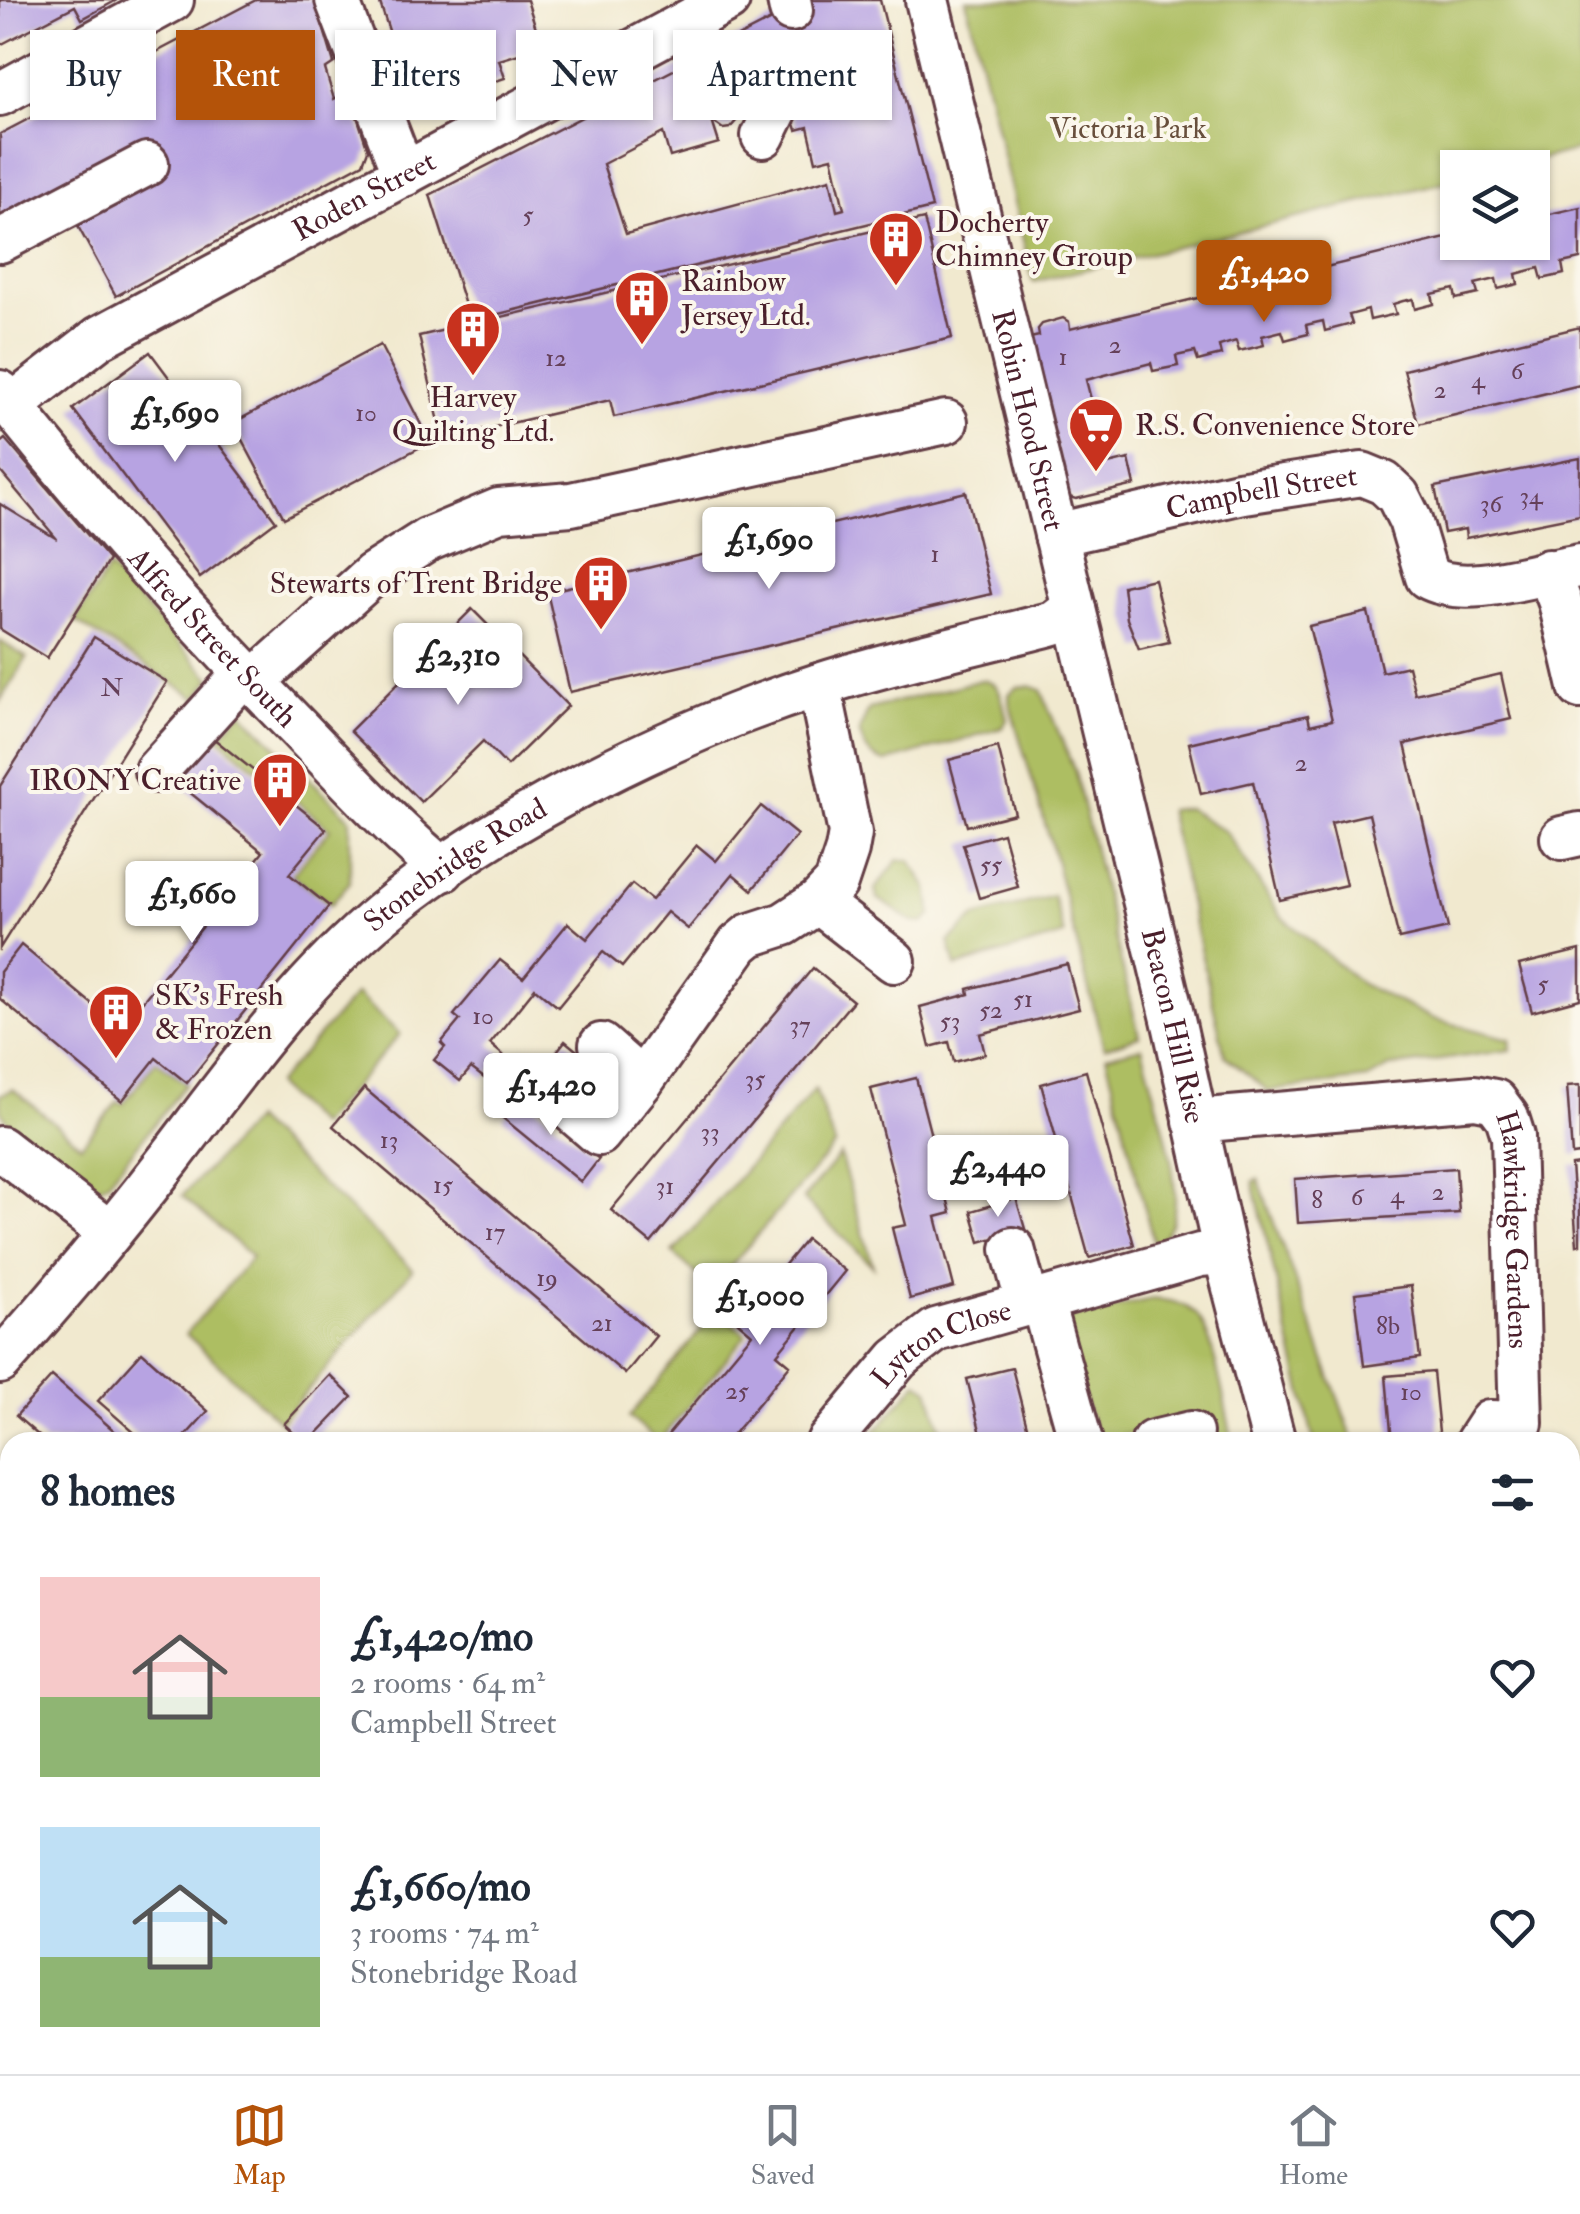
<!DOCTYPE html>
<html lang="en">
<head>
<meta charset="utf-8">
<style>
  body { margin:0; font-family:"IM FELL Double Pica",serif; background:#f6f6f7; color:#1f2937; height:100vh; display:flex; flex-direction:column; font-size:38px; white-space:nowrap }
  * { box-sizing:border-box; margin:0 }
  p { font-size:32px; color:#747a83 }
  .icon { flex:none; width:55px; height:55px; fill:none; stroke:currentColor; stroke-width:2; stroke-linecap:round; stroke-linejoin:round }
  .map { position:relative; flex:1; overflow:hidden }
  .sheet { position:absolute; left:0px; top:1432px; width:1580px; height:642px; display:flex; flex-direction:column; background:#fff; border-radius:30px 30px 0 0; box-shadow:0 2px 8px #0004 }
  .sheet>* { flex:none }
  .hud { position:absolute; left:30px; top:30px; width:1000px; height:90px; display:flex; gap:20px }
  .fabs { position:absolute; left:1440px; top:150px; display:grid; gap:20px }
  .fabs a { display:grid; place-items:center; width:110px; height:110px; border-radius:0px; background:#fff; box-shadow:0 2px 8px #0004; font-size:50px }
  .price { position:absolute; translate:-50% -85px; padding:0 22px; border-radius:10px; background:#fff; color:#222; font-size:32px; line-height:65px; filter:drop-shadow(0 2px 5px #0008) }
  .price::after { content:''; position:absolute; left:50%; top:60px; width:30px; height:22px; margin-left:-15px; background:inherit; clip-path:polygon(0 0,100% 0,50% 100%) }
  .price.current { background:#b45309; color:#fff }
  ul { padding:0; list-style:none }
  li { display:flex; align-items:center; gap:30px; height:250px; padding:0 40px }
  li span { display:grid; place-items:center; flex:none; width:280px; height:200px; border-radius:0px; color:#555 }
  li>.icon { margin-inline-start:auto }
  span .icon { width:120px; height:120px; fill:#fffc; stroke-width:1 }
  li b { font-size:42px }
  h2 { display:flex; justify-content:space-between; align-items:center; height:120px; padding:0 40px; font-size:42px }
  .pill { padding:0 35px; border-radius:0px; background:#fff; box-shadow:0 2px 8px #0004; font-size:35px; line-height:90px }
  .pill.current { background:#b45309; color:#fff }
  .menu { display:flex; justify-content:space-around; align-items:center; height:140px; border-top:2px solid #e0e1e3; background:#fff; font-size:28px; color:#747a83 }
  .menu a { display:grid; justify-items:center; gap:5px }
  .menu .current { color:#b45309 }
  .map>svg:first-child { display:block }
</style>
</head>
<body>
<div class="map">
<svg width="1580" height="2074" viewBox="0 0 1580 2074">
  <rect width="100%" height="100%" fill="#fbf7ec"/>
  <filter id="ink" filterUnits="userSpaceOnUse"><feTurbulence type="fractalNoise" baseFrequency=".01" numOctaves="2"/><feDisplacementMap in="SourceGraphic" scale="20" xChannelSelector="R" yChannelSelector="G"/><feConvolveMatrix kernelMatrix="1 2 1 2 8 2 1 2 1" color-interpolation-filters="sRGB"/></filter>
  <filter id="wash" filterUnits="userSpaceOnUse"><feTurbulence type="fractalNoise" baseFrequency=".0048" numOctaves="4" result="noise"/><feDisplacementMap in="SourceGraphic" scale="40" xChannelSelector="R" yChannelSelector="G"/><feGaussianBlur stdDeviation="2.25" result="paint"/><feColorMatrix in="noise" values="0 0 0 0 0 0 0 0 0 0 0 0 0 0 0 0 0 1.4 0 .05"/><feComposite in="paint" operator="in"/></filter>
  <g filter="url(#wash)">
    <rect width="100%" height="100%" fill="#f1e9cf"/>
    <g fill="#adbe62" stroke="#7c6e46" stroke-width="2.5">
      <path d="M966 0H1580V150L1507 167 1458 168 1457 179 1033 282Z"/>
      <path d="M109 568 211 678 197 698 75 621Z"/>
      <path d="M0 641 27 658 0 701Z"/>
      <path d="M981 680C1002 680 1002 702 1007 720L1002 728 886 762C868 757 864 748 859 731L869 709Z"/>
      <path d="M1030 686 1041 690 1075 772 1139 1036 1104 1048 1051 844 1009 702V694L1018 687Z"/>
      <path d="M241 711 350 818V882L331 904 292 875 330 829 219 738Z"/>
      <path d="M1187 808 1226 832 1281 916 1361 984 1434 1019 1510 1039 1511 1050 1390 1067 1368 1079 1268 1091 1225 1056 1168 810Z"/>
      <path d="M898 860H910L928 888 932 915 923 923 913 922 877 898 875 889Z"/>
      <path d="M1053 896 1064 935 956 967 949 942 975 917Z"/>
      <path d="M356 994 400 1034 319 1126 275 1085Z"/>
      <path d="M1142 1047C1152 1089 1181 1171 1174 1212 1172 1226 1166 1237 1154 1245L1106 1056Z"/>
      <path d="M156 1061 186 1084 108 1182 101 1186 87 1184 10 1126 0 1110V1095L13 1089 81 1145 118 1101 123 1104Z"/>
      <path d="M815 1089 835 1145 712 1288 673 1253Z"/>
      <path d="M254 1120 413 1269 280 1422 186 1334 252 1257 182 1196Z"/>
      <path d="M840 1155 873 1266 803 1199Z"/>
      <path d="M1258 1179 1354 1442H1314L1253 1181Z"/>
      <path d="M1152 1299C1168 1300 1184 1302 1196 1314 1214 1333 1226 1414 1233 1442H1196L1189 1418 1112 1439 1096 1434 1057 1321Z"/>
      <path d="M717 1310 746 1335 659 1442 629 1417Z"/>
      <path d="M918 1382 929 1389 945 1442H879L871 1436Z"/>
    </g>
    <g id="blocks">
      <g fill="#b7a3e2" fill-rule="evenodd">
        <path d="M0 0H117L82 19 75 6 0 45Z"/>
        <path d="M256 0H315L334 63 325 69 334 99 349 91 368 150 363 163 116 296 75 221 0 225V134Z"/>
        <path d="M379 0H527L542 47 499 60 505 78 459 93 453 74 408 89Z"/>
        <path d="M810 0H880L932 208 470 321 430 195ZM806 58 818 104 791 112 797 130 808 127 816 161 832 157 844 209 837 211 830 179 626 234 603 164 663 133 670 157 719 143 712 121 723 129 730 128 737 120V110L729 103H718Z"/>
        <path d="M1580 207V259L1562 263 1564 274 1542 279 1539 268 1516 274 1518 284 1498 289 1496 279 1475 284 1478 294 1456 299 1454 289 1432 294 1434 304 1415 309 1413 299 1403 301 1393 304 1396 314 1370 320 1368 310 1349 315 1352 324 1325 331 1323 321 1306 325 1308 334 1296 337 1285 340 1282 331 1262 336 1264 345 1252 348 1239 351 1236 341 1219 346 1221 355 1209 358 1198 361 1195 352 1176 356 1178 366 1153 371 1151 363 1086 380 1108 464 1129 459 1135 485 1076 499 1069 497 1026 339 1039 336 1038 329 1042 324 1063 318 1069 322 1070 329 1458 235V242H1532V218Z"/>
        <path d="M924 219 952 338 614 417 610 400 443 439 419 336Z"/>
        <path d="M1580 327V385L1418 424 1404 370Z"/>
        <path d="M380 345 430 442 284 518 233 423Z"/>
        <path d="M150 352 276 521 200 578 73 409Z"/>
        <path d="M5 439 109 560 47 658 0 629V504L57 539 0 471V443Z"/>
        <path d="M1580 458V515L1466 538 1465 529 1444 533 1435 487Z"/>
        <path d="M966 492 991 594 570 692 547 592Z"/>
        <path d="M1154 579 1169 642 1139 649 1127 619 1123 586Z"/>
        <path d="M472 609 568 706 507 766 483 741 421 802 350 731Z"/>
        <path d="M1368 612 1382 672 1408 666 1415 694 1501 674 1511 719 1405 744 1448 928 1399 939 1369 814 1331 823 1346 885 1280 900 1253 782 1201 794 1189 743 1308 715 1310 725 1332 720 1309 626Z"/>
        <path d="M94 637 167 682 0 948V786Z"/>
        <path d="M213 738 326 829 289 874 329 906 187 1083 156 1058 122 1101 0 999V972L21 945 121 1028 263 852 177 782Z"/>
        <path d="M998 747 1015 814 967 826 949 760Z"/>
        <path d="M761 806 797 835 752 890 733 874 688 929 667 912 622 967 603 952 558 1007 535 988 490 1044 503 1055 484 1078 471 1068 460 1081 434 1060 445 1047 441 1043 460 1020 454 1015 500 960 523 978 568 923 587 939 632 884 652 900 697 845 716 861Z"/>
        <path d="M1003 833 1018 887 979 898 963 844Z"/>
        <path d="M1580 950V999L1532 1012 1519 965Z"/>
        <path d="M1067 964 1079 1009 980 1034 985 1054 954 1062 949 1042 930 1047 920 1007 969 994 968 989Z"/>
        <path d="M813 968 853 1001 651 1243 611 1210Z"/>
        <path d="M565 1041 610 1078 591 1101 547 1064Z"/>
        <path d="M1086 1071 1134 1245 1089 1258 1041 1084Z"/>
        <path d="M916 1078 951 1213 936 1217 954 1287 910 1299 892 1228 906 1225 871 1089Z"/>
        <path d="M1580 1085V1154L1572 1155 1567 1086Z"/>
        <path d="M364 1088 656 1336 625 1374 333 1126Z"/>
        <path d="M521 1095 599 1159 581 1182 503 1118Z"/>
        <path d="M1580 1164V1244L1577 1245 1571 1165Z"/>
        <path d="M1456 1168 1459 1213 1298 1223 1295 1179Z"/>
        <path d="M1016 1198 1025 1229 980 1242 971 1211Z"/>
        <path d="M806 1239 845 1271 777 1354 790 1365 727 1442H662L752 1334 738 1322Z"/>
        <path d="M1411 1286 1420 1358 1364 1366 1355 1293Z"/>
        <path d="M142 1352 208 1411 180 1442H145L98 1401Z"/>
        <path d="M1012 1368 1031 1442H983L967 1379Z"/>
        <path d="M1433 1372 1440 1442H1392L1386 1376Z"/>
        <path d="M330 1375 352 1397 309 1442H303L284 1424Z"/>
        <path d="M52 1376 127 1442H46L16 1416Z"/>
        <path d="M1573 1474 1576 1499H1580V1517L1570 1518V1475Z"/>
        <path d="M1570 1652H1580V1705L1570 1704Z"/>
        <path d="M136 2065H208L218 2074H128Z"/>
        <path d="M388 2065H467L477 2074H399Z"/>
        <path d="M631 2065H683L676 2074H642Z"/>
        <path d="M792 2065H805L815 2074H784Z"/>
        <path d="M1044 2065H1078L1079 2074H1014L1013 2069Z"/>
        <path d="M1111 2065H1332V2074H1112Z"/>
        <rect x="1498" y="2065" width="45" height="9"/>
      </g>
    </g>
  </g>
  <g filter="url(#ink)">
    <use href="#blocks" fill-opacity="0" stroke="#633d44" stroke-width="2.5"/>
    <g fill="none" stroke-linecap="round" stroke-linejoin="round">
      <g stroke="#633d44" stroke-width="48">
        <g id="minor">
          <path d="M337 0 404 175"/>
          <path d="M789 0 791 10"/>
          <path id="s1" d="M927 0 1173 1019 1225 1253 1274 1442"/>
          <path d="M0 94 172 0"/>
          <path d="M763 136 802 57"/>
          <path d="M0 241 147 164"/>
          <path id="s2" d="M0 392C93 509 192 620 297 727 344 775 390 826 443 870"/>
          <path id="s3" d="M11 406 99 338 728 0"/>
          <path id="s4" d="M1056 535 1238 493 1362 474 1384 483 1398 496 1410 520 1427 577C1466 599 1536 573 1580 566"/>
          <path d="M1548 571 1560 602 1580 687"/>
          <path d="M253 682 372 575 427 540 499 510 571 504 946 422"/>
          <path d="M156 771 244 674"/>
          <path d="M1562 838 1580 834"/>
          <path d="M818 902 894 961"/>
          <path d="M601 1045 642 1081 739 944 750 935 784 924 818 902 836 883 847 850 850 833 819 685"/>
          <path d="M539 1083 599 1134 642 1081"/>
          <path id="s5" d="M1195 1121 1475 1097 1495 1101 1507 1117 1513 1136 1521 1423 1490 1422 1477 1442"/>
          <path d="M0 1148 110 1233"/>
          <path d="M1013 1249 1028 1305"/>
          <path d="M1042 1301 1081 1442"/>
          <path id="s6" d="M0 1362C59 1296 116 1228 170 1158 235 1073 300 981 384 912 499 818 677 730 819 685 895 660 976 644 1054 623L1074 608"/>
          <path id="s7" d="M828 1442 898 1359 936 1330 1200 1255 1225 1253"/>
          <path d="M1153 1442 1191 1433"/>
          <path d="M1570 1752H1580"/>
          <path d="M273 2065 285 2074"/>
          <path d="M846 2065 857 2074"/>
          <path d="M1401 2065 1402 2074"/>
          <path d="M91 2074 99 2065"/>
          <path d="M719 2074 726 2065"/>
        </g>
      </g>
      <use href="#minor" stroke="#fff" stroke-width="42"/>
    </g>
  </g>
  <defs>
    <g id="building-pin" transform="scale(2.875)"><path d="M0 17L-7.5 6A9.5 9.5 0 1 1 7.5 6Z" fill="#c8321e" stroke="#fbf7ec"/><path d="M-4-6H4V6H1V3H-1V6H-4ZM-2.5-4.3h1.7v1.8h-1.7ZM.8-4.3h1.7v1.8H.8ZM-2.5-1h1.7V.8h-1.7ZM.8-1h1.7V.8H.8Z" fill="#fff"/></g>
    <g id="supermarket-pin" transform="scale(2.875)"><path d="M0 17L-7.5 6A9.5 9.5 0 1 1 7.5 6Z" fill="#c8321e" stroke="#fbf7ec"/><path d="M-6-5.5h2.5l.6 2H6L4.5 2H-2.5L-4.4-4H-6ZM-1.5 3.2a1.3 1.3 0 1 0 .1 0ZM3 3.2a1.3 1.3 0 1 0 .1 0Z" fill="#fff"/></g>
  </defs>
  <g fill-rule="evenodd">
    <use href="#building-pin" x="896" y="239"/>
    <use href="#building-pin" x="642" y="298"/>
    <use href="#building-pin" x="473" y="329"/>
    <use href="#supermarket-pin" x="1096" y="425"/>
    <use href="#building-pin" x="601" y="583"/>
    <use href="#building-pin" x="280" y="780"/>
    <use href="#building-pin" x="116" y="1012"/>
  </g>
  <g text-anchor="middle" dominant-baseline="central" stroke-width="8" stroke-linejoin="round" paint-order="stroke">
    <g font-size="25" fill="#654059">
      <text x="528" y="215">5</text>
      <text x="1115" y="345">2</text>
      <text x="1063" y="357">1</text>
      <text x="556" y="358">12</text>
      <text x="1517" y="371">6</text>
      <text x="1478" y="380">4</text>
      <text x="1440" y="390">2</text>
      <text x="366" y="413">10</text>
      <text x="1531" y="496">34</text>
      <text x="1491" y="504">36</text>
      <text x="935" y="554">1</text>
      <text x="112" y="688">N</text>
      <text x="1301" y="763">2</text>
      <text x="991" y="865">55</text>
      <text x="1543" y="984">5</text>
      <text x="1023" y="999">51</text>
      <text x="991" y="1010">52</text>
      <text x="483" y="1016">10</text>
      <text x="950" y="1021">53</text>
      <text x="800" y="1025">37</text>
      <text x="755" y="1079">35</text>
      <text x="710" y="1132">33</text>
      <text x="389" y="1140">13</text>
      <text x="443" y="1185">15</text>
      <text x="665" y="1186">31</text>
      <text x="1438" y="1192">2</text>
      <text x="1397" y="1195">4</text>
      <text x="1357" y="1197">6</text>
      <text x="1317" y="1200">8</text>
      <text x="495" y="1232">17</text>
      <text x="547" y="1278">19</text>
      <text x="602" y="1323">21</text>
      <text x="1388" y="1326">8b</text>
      <text x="737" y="1391">25</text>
      <text x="1411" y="1392">10</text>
    </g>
    <g font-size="30" fill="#684f3c" stroke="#fbf7ec">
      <text x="1128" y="128">Victoria Park</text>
    </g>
    <g font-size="30" fill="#4a1f2b" stroke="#fbf7ec">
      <text stroke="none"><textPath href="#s3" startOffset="412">Roden Street</textPath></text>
      <text stroke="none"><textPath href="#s1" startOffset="432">Robin Hood Street</textPath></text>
      <text stroke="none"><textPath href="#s4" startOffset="210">Campbell Street</textPath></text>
      <text stroke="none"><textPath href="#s2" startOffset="325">Alfred Street South</textPath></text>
      <text stroke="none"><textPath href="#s6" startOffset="678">Stonebridge Road</textPath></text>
      <text stroke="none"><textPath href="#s1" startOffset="1055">Beacon Hill Rise</textPath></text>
      <text stroke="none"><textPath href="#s5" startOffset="435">Hawkridge Gardens</textPath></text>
      <text stroke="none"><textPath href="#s7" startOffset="155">Lytton Close</textPath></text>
    </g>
    <g font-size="30" fill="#4a1f2b" stroke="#fbf7ec" text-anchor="start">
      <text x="935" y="222">Docherty<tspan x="935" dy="34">Chimney Group</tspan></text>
      <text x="681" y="281">Rainbow<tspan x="681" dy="34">Jersey Ltd.</tspan></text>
      <text x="473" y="397" text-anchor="middle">Harvey<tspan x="473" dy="34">Quilting Ltd.</tspan></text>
      <text x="1135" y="425">R.S. Convenience Store</text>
      <text x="562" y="583" text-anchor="end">Stewarts of Trent Bridge</text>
      <text x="241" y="780" text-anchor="end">IRONY Creative</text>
      <text x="155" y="995">SK's Fresh<tspan x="155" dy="34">&amp; Frozen</tspan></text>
    </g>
  </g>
</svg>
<div class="fabs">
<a><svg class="icon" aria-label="layers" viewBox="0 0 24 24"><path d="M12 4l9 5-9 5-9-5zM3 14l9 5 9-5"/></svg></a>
</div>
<b class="price current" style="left:1264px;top:325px">£1,420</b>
<b class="price" style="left:175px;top:465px">£1,690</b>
<b class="price" style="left:769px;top:592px">£1,690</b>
<b class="price" style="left:458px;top:708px">£2,310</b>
<b class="price" style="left:192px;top:946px">£1,660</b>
<b class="price" style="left:551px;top:1138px">£1,420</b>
<b class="price" style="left:998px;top:1220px">£2,440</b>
<b class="price" style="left:760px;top:1348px">£1,000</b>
<div class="hud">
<a class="pill">Buy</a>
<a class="pill current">Rent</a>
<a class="pill">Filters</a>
<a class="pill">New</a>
<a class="pill">Apartment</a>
</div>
<section class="sheet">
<h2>8 homes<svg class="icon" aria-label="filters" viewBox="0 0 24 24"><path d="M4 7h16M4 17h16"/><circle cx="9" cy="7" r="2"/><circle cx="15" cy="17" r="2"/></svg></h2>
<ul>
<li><span style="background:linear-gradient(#f6c9c9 60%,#8fb573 0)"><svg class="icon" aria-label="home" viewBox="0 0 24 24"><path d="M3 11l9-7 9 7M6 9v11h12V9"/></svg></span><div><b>£1,420/mo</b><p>2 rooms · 64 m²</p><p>Campbell Street</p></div><svg class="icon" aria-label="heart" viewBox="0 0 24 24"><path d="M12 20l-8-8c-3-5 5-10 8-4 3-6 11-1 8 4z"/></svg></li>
<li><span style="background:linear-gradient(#bfe0f5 65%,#8fb573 0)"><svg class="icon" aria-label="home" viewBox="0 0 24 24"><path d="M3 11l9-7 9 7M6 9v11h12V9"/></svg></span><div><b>£1,660/mo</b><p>3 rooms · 74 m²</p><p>Stonebridge Road</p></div><svg class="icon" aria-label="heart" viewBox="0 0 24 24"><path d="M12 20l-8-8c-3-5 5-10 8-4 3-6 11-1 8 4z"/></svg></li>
</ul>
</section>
</div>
<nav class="menu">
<a class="current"><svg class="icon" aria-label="map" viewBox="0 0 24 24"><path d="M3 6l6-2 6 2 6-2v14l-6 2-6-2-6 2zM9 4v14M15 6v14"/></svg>Map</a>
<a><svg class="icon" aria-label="saved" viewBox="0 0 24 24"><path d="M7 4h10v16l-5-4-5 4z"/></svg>Saved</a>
<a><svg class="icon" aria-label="home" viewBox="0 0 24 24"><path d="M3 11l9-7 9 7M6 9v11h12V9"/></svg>Home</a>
</nav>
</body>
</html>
